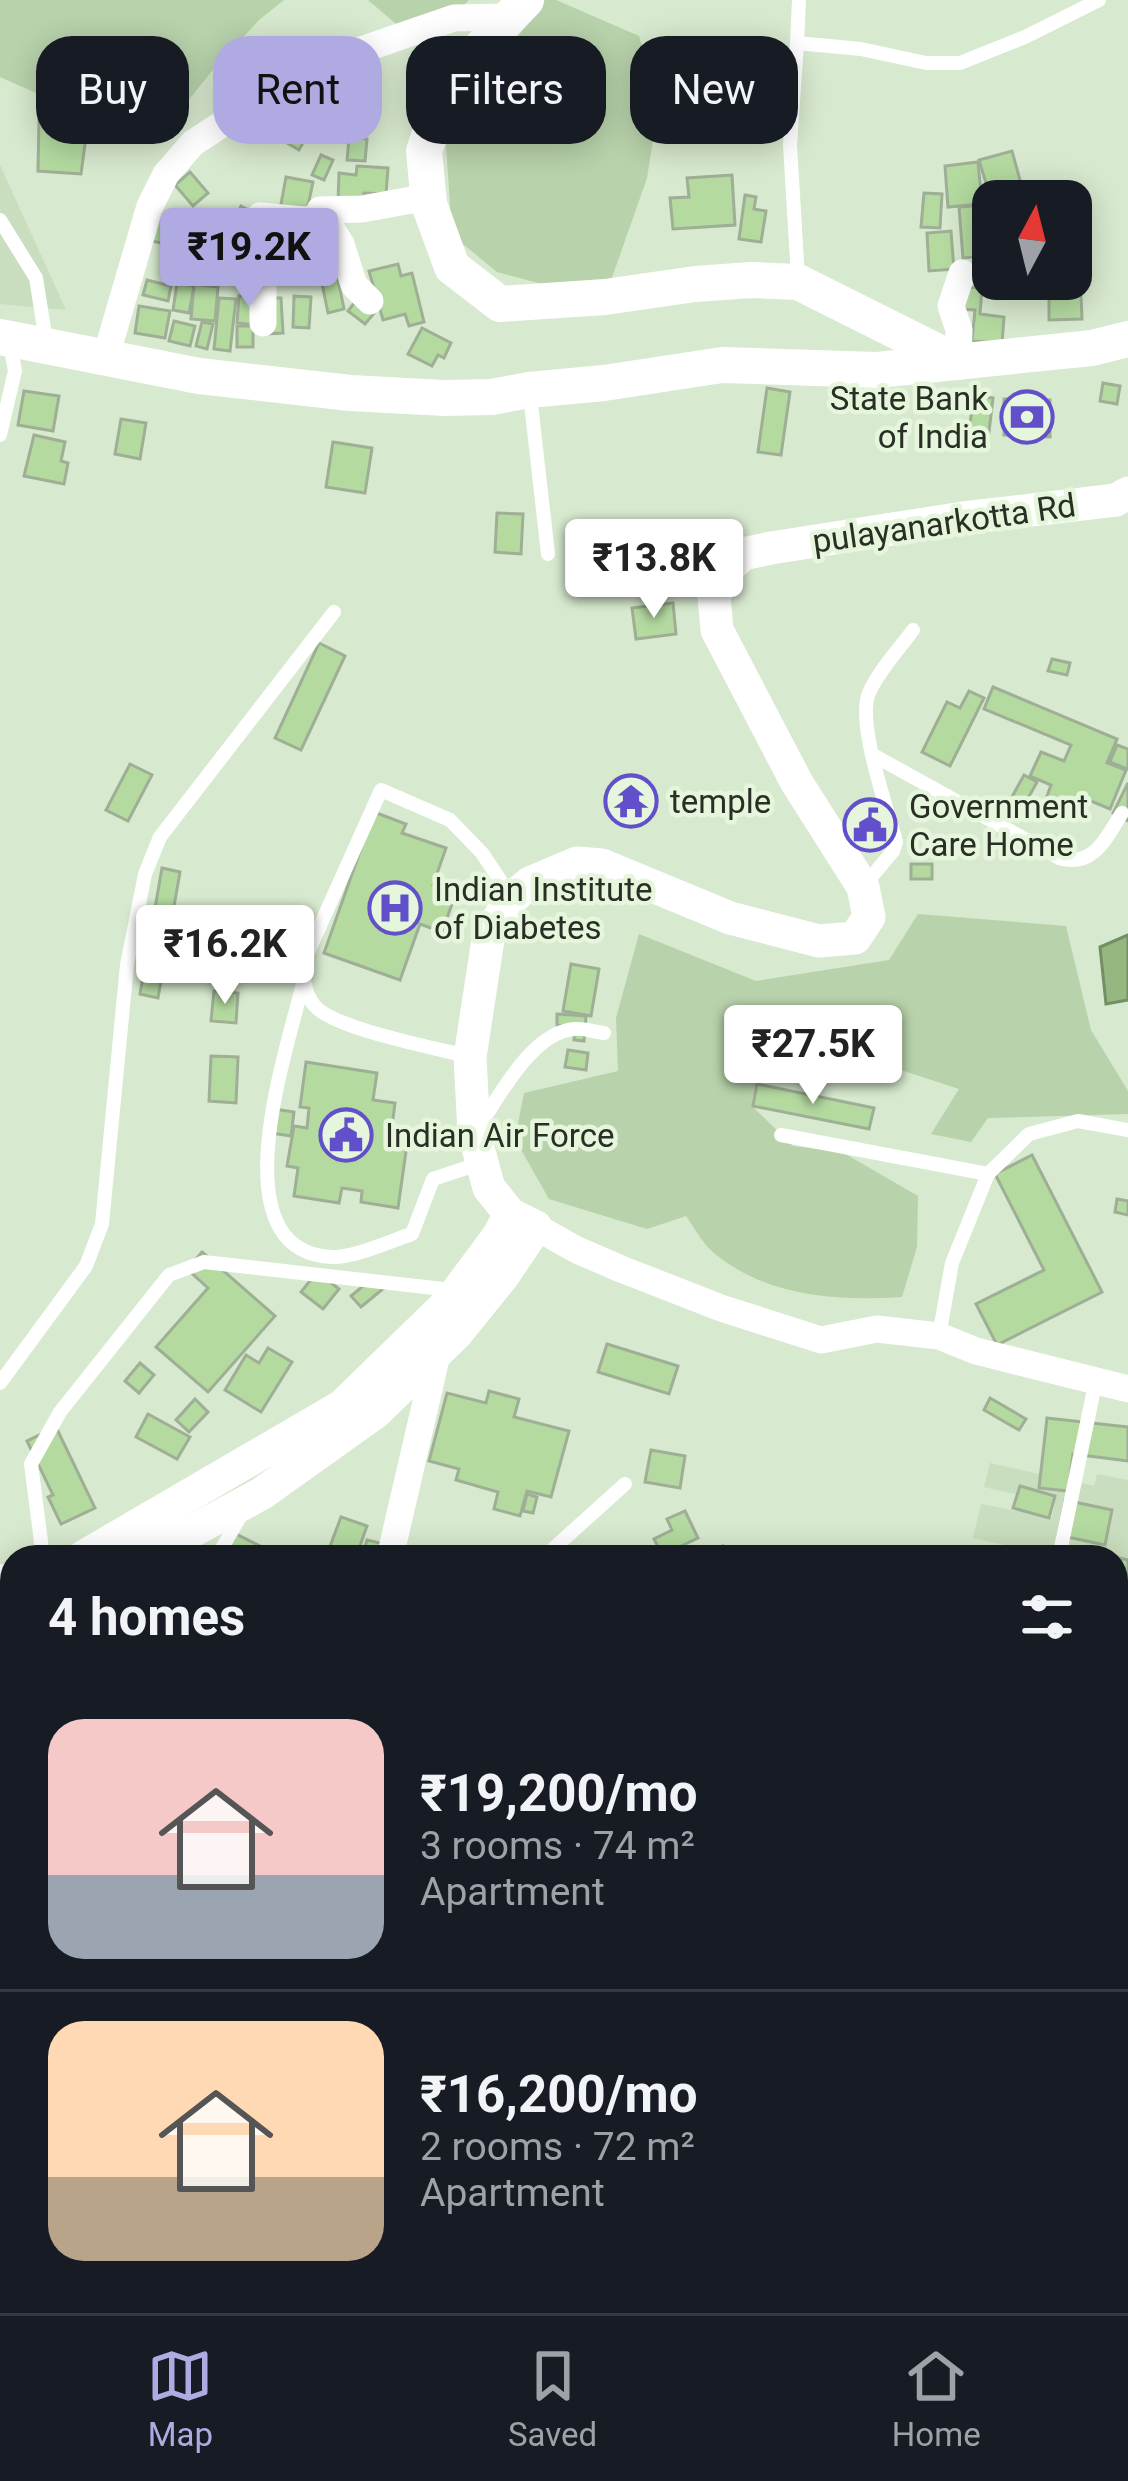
<!DOCTYPE html>
<html lang="en">
<head>
<meta charset="utf-8">
<style>
  body { margin:0; font-family:Roboto,sans-serif; background:#20242c; color:#f1f3f6; height:100vh; display:flex; flex-direction:column; font-size:45px; white-space:nowrap }
  * { box-sizing:border-box; margin:0 }
  p { font-size:39px; color:#9ea1a6 }
  .icon { flex:none; width:66px; height:66px; fill:none; stroke:currentColor; stroke-width:2; stroke-linecap:round; stroke-linejoin:round }
  .map { position:relative; flex:1; overflow:hidden }
  .sheet { position:absolute; left:0px; top:1545px; width:1128px; height:768px; display:flex; flex-direction:column; background:#171b24; border-radius:36px 36px 0 0; box-shadow:0 6px 30px #0003 }
  .sheet>* { flex:none }
  .hud { position:absolute; left:36px; top:36px; width:1056px; height:108px; display:flex; gap:24px }
  .needle { width:78px; rotate:7deg }
  .controls { position:absolute; left:972px; top:180px; display:grid; gap:24px }
  .controls a { display:grid; place-items:center; width:120px; height:120px; border-radius:24px; background:#171b24; box-shadow:0 6px 30px #0003; font-size:60px }
  .price { position:absolute; translate:-50% -102px; padding:0 27px; border-radius:12px; background:#fff; color:#222; font-size:39px; line-height:78px; filter:drop-shadow(0 3px 6px #0008) }
  .price::after { content:''; position:absolute; left:50%; top:72px; width:36px; height:27px; margin-left:-18px; background:inherit; clip-path:polygon(0 0,100% 0,50% 100%) }
  .price.on { background:#b0aae2; color:#111 }
  ul { padding:0; list-style:none }
  li { display:flex; align-items:center; gap:36px; height:300px; padding:0 48px }
  li+li { border-top:3px solid #363941 }
  li span { display:grid; place-items:center; flex:none; width:336px; height:240px; border-radius:36px; color:#555 }
  li>.icon { margin-inline-start:auto }
  span .icon { width:144px; height:144px; fill:#fffc; stroke-width:1 }
  li b { font-size:51px }
  h2 { display:flex; justify-content:space-between; align-items:center; height:144px; padding:0 48px; font-size:51px }
  .tag { padding:0 42px; border-radius:36px; background:#171b24; box-shadow:0 6px 30px #0003; font-size:42px; line-height:108px }
  .tag.on { background:#b0aae2; color:#111 }
  .tabs { display:flex; justify-content:space-around; align-items:center; height:168px; border-top:3px solid #363941; background:#171b24; font-size:33px; color:#9ea1a6 }
  .tabs a { display:grid; justify-items:center; gap:6px }
  .tabs .on { color:#b0aae2 }
  .map>svg:first-child { display:block }
</style>
</head>
<body>
<div class="map">
<svg width="1128" height="2313" viewBox="0 0 1128 2313">
  <rect width="100%" height="100%" fill="#d7e9ce"/>
  <g fill="#c9debe">
    <path d="M0 165 66 310 0 304Z"/>
    <path d="M990 1463 1094 1486 1097 1474 1128 1480V1572L1116 1570V1557H1059L973 1538 981 1504 1052 1518 1055 1503 984 1487Z"/>
  </g>
  <g fill="#b8d2ab">
    <path d="M0 0H284L259 20 212 71 166 128 138 141 118 130H110L96 112 36 93 0 77Z"/>
    <path d="M368 0H469L422 46Z"/>
    <path d="M545 0H556L639 36 659 102 647 178 608 289H561L497 272 452 235 446 145 493 70Z"/>
    <path d="M918 914 1066 926 1091 1030 1128 1091V1114L988 1118 971 1142 931 1134 959 1089 901 1070 830 1064 762 1073 752 1106 793 1146 842 1152 918 1196 917 1247 902 1297C835 1301 769 1297 715 1254 703 1244 695 1229 686 1216L647 1229 549 1199 515 1139 524 1093 618 1071 616 1018 639 934 756 981 889 960Z"/>
    <path d="M1116 1614 1128 1618V1950L1116 1951Z"/>
    <path d="M1128 2066V2233L1119 2223 1116 2144Z"/>
    <path d="M498 2301H984L982 2313H496Z"/>
  </g>
  <path fill="#94b880" stroke="#748f65" stroke-width="3" d="M1128 935V1000L1106 1004 1100 947Z"/>
  <g fill="#b4daa0" stroke="#9faf96" stroke-width="3">
    <path d="M675 53 748 65 739 115 706 110 707 102 668 95Z"/>
    <path d="M427 61 447 72 431 100 411 89Z"/>
    <path d="M39 118 88 122 81 174 38 171Z"/>
    <path d="M291 124 308 134 299 150 282 140Z"/>
    <path d="M349 138 367 139 365 161 347 160Z"/>
    <path d="M1012 151 1023 191 991 200 979 160Z"/>
    <path d="M321 155 333 160 324 180 312 175Z"/>
    <path d="M978 162 982 204 948 207 945 166Z"/>
    <path d="M357 166 388 168 386 194 364 193 363 204 338 202 339 173 356 175Z"/>
    <path d="M190 172 208 193 193 206 175 185Z"/>
    <path d="M732 175 735 225 673 229 670 198 689 197 687 178Z"/>
    <path d="M286 177 313 182 305 220 279 215Z"/>
    <path d="M924 193 942 194 940 228 921 227Z"/>
    <path d="M745 195 756 197 754 209 766 211 761 242 739 239Z"/>
    <path d="M241 206 259 216 251 232 233 223Z"/>
    <path d="M975 206 978 241 985 240 987 256 963 258 959 207Z"/>
    <path d="M261 217 287 222 282 249 257 245Z"/>
    <path d="M154 219 170 221 167 244 151 241Z"/>
    <path d="M951 231 954 269 929 271 927 233Z"/>
    <path d="M215 234 231 235 230 258 213 257Z"/>
    <path d="M320 238 334 239 332 257 319 256Z"/>
    <path d="M207 258 238 260 236 280 206 278Z"/>
    <path d="M398 264 401 276 412 273 424 322 409 326 405 314 383 320 369 271Z"/>
    <path d="M335 265 344 309 328 313 319 269Z"/>
    <path d="M988 271H993V279H1001V295L988 296Z"/>
    <path d="M1071 274H1080L1082 319 1049 320V279H1071Z"/>
    <path d="M147 280 171 286 168 301 143 295Z"/>
    <path d="M177 283 194 286 189 313 173 310Z"/>
    <path d="M194 284 218 287 215 321 191 319Z"/>
    <path d="M961 287 982 288 980 314 1004 317 1002 343 972 341 975 310 959 309Z"/>
    <path d="M239 296 261 298 258 325 237 323Z"/>
    <path d="M294 296 311 297 309 328 293 327Z"/>
    <path d="M219 298 236 299 230 351 214 349Z"/>
    <path d="M266 298H281L283 333 267 334Z"/>
    <path d="M358 298 376 311 365 324 348 311Z"/>
    <path d="M139 306 170 311 165 338 135 333Z"/>
    <path d="M174 321 195 326 190 346 169 341Z"/>
    <path d="M202 322 213 324 207 349 196 346Z"/>
    <rect x="237" y="326" width="16" height="21"/>
    <path d="M422 328 451 343 444 358 438 355 432 366 408 354Z"/>
    <path d="M1103 383 1120 386 1117 404 1100 401Z"/>
    <path d="M767 388 790 392 781 455 758 452Z"/>
    <path d="M24 391 59 396 53 431 18 425Z"/>
    <path d="M974 395 993 398 988 440 968 437Z"/>
    <path d="M1004 399 1050 400V437L1004 435Z"/>
    <path d="M121 419 146 423 140 459 115 454Z"/>
    <path d="M34 435 65 442 61 461 68 463 64 484 24 476Z"/>
    <path d="M333 442 372 448 365 493 326 487Z"/>
    <path d="M497 513 523 514 521 554 495 552Z"/>
    <path d="M673 603 676 634 636 639 632 608Z"/>
    <path d="M319 643 345 656 301 750 275 738Z"/>
    <path d="M1052 659 1070 663 1067 675 1048 671Z"/>
    <path d="M993 687 1117 739 1107 763 1126 770 1110 809 1079 796 1075 808 1047 796 1051 785 1030 776 1041 752 1064 761 1071 745 984 709Z"/>
    <path d="M969 691 984 698 950 766 922 752 947 702 960 708Z"/>
    <path d="M1117 745 1128 749V769L1110 762Z"/>
    <path d="M130 764 152 775 128 821 106 810Z"/>
    <path d="M1024 775 1037 782 1026 802 1013 795Z"/>
    <path d="M1128 783V821L1113 813Z"/>
    <path d="M374 812 406 824 402 833 446 848 433 885 456 893 442 932 420 924 400 980 324 953Z"/>
    <rect x="911" y="864" width="21" height="15"/>
    <path d="M162 868 180 872 158 998 140 994Z"/>
    <path d="M571 964 599 969 591 1016 563 1011Z"/>
    <path d="M214 991 238 993 236 1023 211 1021Z"/>
    <path d="M557 1014 586 1016 584 1041 574 1040 575 1027 557 1025Z"/>
    <path d="M568 1050 588 1053 586 1070 565 1067Z"/>
    <path d="M211 1056 238 1057 236 1103 209 1101Z"/>
    <path d="M306 1062 377 1073 373 1100 395 1103 391 1134 408 1137 398 1208 361 1202 362 1191 342 1188 339 1203 294 1196 298 1168 287 1166 294 1126 307 1128 309 1108 300 1107Z"/>
    <path d="M757 1084 874 1108 869 1129 753 1106Z"/>
    <path d="M274 1109 294 1112 291 1136 271 1133Z"/>
    <path d="M1032 1155 1102 1292 997 1345 976 1304 1044 1270 995 1174Z"/>
    <path d="M1117 1199 1128 1201V1215L1115 1212Z"/>
    <path d="M202 1252 275 1316 208 1392 156 1347 208 1288 187 1269Z"/>
    <path d="M317 1272 339 1289 323 1309 301 1292Z"/>
    <path d="M374 1277 384 1288 361 1307 351 1296Z"/>
    <path d="M607 1344 678 1366 669 1394 598 1372Z"/>
    <path d="M268 1348 292 1362 261 1412 225 1390 246 1355 259 1363Z"/>
    <path d="M140 1363 154 1375 139 1393 125 1381Z"/>
    <path d="M489 1391 519 1399 514 1417 569 1431 551 1497 527 1491 520 1516 494 1509 498 1492 456 1480 459 1469 429 1461 447 1393 486 1403Z"/>
    <path d="M990 1398 1026 1419 1019 1430 984 1410Z"/>
    <path d="M195 1399 208 1412 189 1432 176 1420Z"/>
    <path d="M148 1414 190 1437 177 1459 136 1437Z"/>
    <path d="M1047 1418 1128 1427V1461L1073 1454 1068 1491 1039 1488Z"/>
    <path d="M56 1427 95 1508 61 1524 48 1497 53 1495 27 1441Z"/>
    <path d="M651 1450 685 1456 680 1488 645 1482Z"/>
    <path d="M1020 1486 1055 1496 1049 1518 1013 1508Z"/>
    <path d="M527 1494 537 1497 533 1513 523 1511Z"/>
    <path d="M1065 1500 1112 1510 1105 1545 1058 1535Z"/>
    <path d="M685 1511 698 1538 662 1555 654 1539 672 1530 667 1519Z"/>
    <path d="M341 1517 367 1526 356 1557H326Z"/>
    <path d="M236 1534 268 1550 265 1557H225Z"/>
    <path d="M367 1540 384 1544 381 1557H362Z"/>
    <path d="M723 1546 727 1557H704L703 1553Z"/>
    <path d="M1102 1554 1128 1560V1590L1116 1588V1557H1102Z"/>
    <path d="M3 1747 12 1750V1801L0 1798V1758Z"/>
    <path d="M84 2301H102L100 2313H82Z"/>
    <path d="M224 2301H256L255 2313H223Z"/>
    <path d="M258 2301H281L279 2313H256Z"/>
  </g>
  <g fill="none" stroke-linecap="round" stroke-linejoin="round">
    <g stroke="#fff" stroke-width="14">
      <path d="M797 43 799 0"/>
      <path d="M0 220 36 278 46 341"/>
      <path d="M798 278 790 145 797 43 861 49 926 63H960L1025 37 1099 0"/>
      <path d="M530 395 548 554"/>
      <path d="M0 435 15 371 10 343"/>
      <path d="M873 755 1059 858C1094 868 1106 838 1122 813"/>
      <path d="M863 887 893 851 896 842C888 810 856 722 869 693 877 673 900 648 913 630"/>
      <path d="M303 983C288 1048 216 1252 332 1257 354 1258 390 1241 412 1234L433 1179 481 1163"/>
      <path d="M470 1057C437 1048 333 1029 314 1005 303 991 303 976 305 959L381 790 450 820 482 853 512 898"/>
      <path d="M481 1123C501 1093 534 1031 575 1029 584 1028 595 1032 604 1033"/>
      <path d="M781 1135 988 1174"/>
      <path d="M939 1336 952 1263 988 1174 1029 1134 1078 1121 1128 1130"/>
      <path d="M0 1383 86 1266 102 1224 127 965 145 874 160 837 334 612"/>
      <path d="M43 1557 31 1464 60 1412 169 1275 204 1262 452 1290"/>
      <path d="M217 1557 241 1515"/>
      <path d="M544 1557 625 1484"/>
      <path d="M1059 1557 1096 1380"/>
      <path d="M0 1571 12 1587"/>
      <path d="M1116 1622 1128 1624"/>
    </g>
    <g stroke="#fff" stroke-width="27">
      <path d="M370 301 354 285 341 244 320 210 362 209 428 197"/>
      <path d="M263 323V287L252 246 260 216 304 220 325 217"/>
      <path d="M106 356 150 206 166 174 193 143 262 98 361 50 454 18 510 17"/>
      <path d="M958 362 959 330 951 306 962 273"/>
      <path d="M536 1227 577 1250 621 1269 721 1308 821 1340 877 1329 939 1336 976 1351 1128 1389"/>
      <path d="M390 1557 439 1346"/>
      <path d="M169 2301V2313"/>
      <path d="M417 2301 418 2313"/>
      <path d="M383 2313 384 2301"/>
      <path d="M569 2313 570 2301"/>
    </g>
    <g stroke="#fff" stroke-width="33">
      <path d="M83 1557 342 1406 450 1301 499 1235 510 1214"/>
      <path d="M144 1557 261 1494 376 1412 456 1334 503 1276 536 1227 510 1214 489 1188 474 1133 470 1057 489 933 512 898 530 883 577 863 602 865 730 918 819 941 855 938 869 917 863 887 797 783 717 630 714 596 731 565 743 554 771 548 963 518 1116 500 1128 493"/>
      <path d="M0 1609 12 1602"/>
      <path d="M0 1642 12 1635"/>
    </g>
    <g stroke="#fff" stroke-width="36">
      <path d="M526 0 447 83 424 151 429 204 452 267 500 304 605 297 695 284 751 280 798 282 958 362"/>
      <path d="M0 337 199 376 350 393 445 398 492 397 529 390 604 383 722 365 877 370 1092 348 1128 339"/>
    </g>
  </g>
  <defs>
    <g id="bank-ring" transform="scale(2.7)"><circle r="9.5" fill="#e5f6dc" stroke="#6150c9" stroke-width="1.5"/><path d="M-6-4H6V4H-6ZM0-2.3a2.3 2.3 0 1 0 0 4.6a2.3 2.3 0 1 0 0-4.6Z" fill="#6150c9"/></g>
    <g id="temple-ring" transform="scale(2.7)"><circle r="9.5" fill="#e5f6dc" stroke="#6150c9" stroke-width="1.5"/><path d="M0-6L5-2H3V0L6.5 2.5H4V6H1.5V3h-3V6H-4V2.5H-6.5L-3 0V-2H-5Z" fill="#6150c9"/></g>
    <g id="civic-ring" transform="scale(2.7)"><circle r="9.5" fill="#e5f6dc" stroke="#6150c9" stroke-width="1.5"/><path d="M-.6-6.5H3V-4.5H.6V-3L4-1V1h2V6H-6V1h2V-1L-.6-3ZM-1.2 2.5V6h2.4V2.5Z" fill="#6150c9"/></g>
    <g id="hospital-ring" transform="scale(2.7)"><circle r="9.5" fill="#e5f6dc" stroke="#6150c9" stroke-width="1.5"/><path d="M-5-5h3v3.5h4V-5h3V5h-3V1.5h-4V5h-3Z" fill="#6150c9"/></g>
  </defs>
  <g fill-rule="evenodd">
    <use href="#bank-ring" x="1027" y="417"/>
    <use href="#temple-ring" x="631" y="801"/>
    <use href="#civic-ring" x="870" y="825"/>
    <use href="#hospital-ring" x="395" y="908"/>
    <use href="#civic-ring" x="346" y="1135"/>
  </g>
  <g text-anchor="middle" dominant-baseline="central" stroke-width="9" stroke-linejoin="round" paint-order="stroke">
    <g font-size="33" fill="#292f25" stroke="#e5f6dc" text-anchor="start">
      <text x="988" y="398" text-anchor="end">State Bank<tspan x="988" dy="38">of India</tspan></text>
      <text x="670" y="801">temple</text>
      <text x="909" y="806">Government<tspan x="909" dy="38">Care Home</tspan></text>
      <text x="434" y="889">Indian Institute<tspan x="434" dy="38">of Diabetes</tspan></text>
      <text x="385" y="1135">Indian Air Force</text>
    </g>
    <g font-size="33" fill="#292f25" stroke="#e5f6dc">
      <text transform="translate(944 523) rotate(-8)">pulayanarkotta Rd</text>
    </g>
  </g>
</svg>
<div class="controls">
<a><svg class="needle" viewBox="-14 -14 28 28"><path d="M0-13l5 13h-10z" fill="#e53935"/><path d="M0 13l5-13h-10z" fill="#9ea1a6"/></svg></a>
</div>
<b class="price on" style="left:249px;top:310px">₹19.2K</b>
<b class="price" style="left:654px;top:621px">₹13.8K</b>
<b class="price" style="left:225px;top:1007px">₹16.2K</b>
<b class="price" style="left:813px;top:1107px">₹27.5K</b>
<div class="hud">
<a class="tag">Buy</a>
<a class="tag on">Rent</a>
<a class="tag">Filters</a>
<a class="tag">New</a>
</div>
<section class="sheet">
<h2>4 homes<svg class="icon" aria-label="filters" viewBox="0 0 24 24"><path d="M4 7h16M4 17h16"/><circle cx="9" cy="7" r="2"/><circle cx="15" cy="17" r="2"/></svg></h2>
<ul>
<li><span style="background:linear-gradient(#f6c9c9 65%,#9aa5b1 0)"><svg class="icon" aria-label="home" viewBox="0 0 24 24"><path d="M3 11l9-7 9 7M6 9v11h12V9"/></svg></span><div><b>₹19,200/mo</b><p>3 rooms · 74 m²</p><p>Apartment</p></div></li>
<li><span style="background:linear-gradient(#ffd9b3 65%,#b9a48a 0)"><svg class="icon" aria-label="home" viewBox="0 0 24 24"><path d="M3 11l9-7 9 7M6 9v11h12V9"/></svg></span><div><b>₹16,200/mo</b><p>2 rooms · 72 m²</p><p>Apartment</p></div></li>
</ul>
</section>
</div>
<nav class="tabs">
<a class="on"><svg class="icon" aria-label="map" viewBox="0 0 24 24"><path d="M3 6l6-2 6 2 6-2v14l-6 2-6-2-6 2zM9 4v14M15 6v14"/></svg>Map</a>
<a><svg class="icon" aria-label="saved" viewBox="0 0 24 24"><path d="M7 4h10v16l-5-4-5 4z"/></svg>Saved</a>
<a><svg class="icon" aria-label="home" viewBox="0 0 24 24"><path d="M3 11l9-7 9 7M6 9v11h12V9"/></svg>Home</a>
</nav>
</body>
</html>
